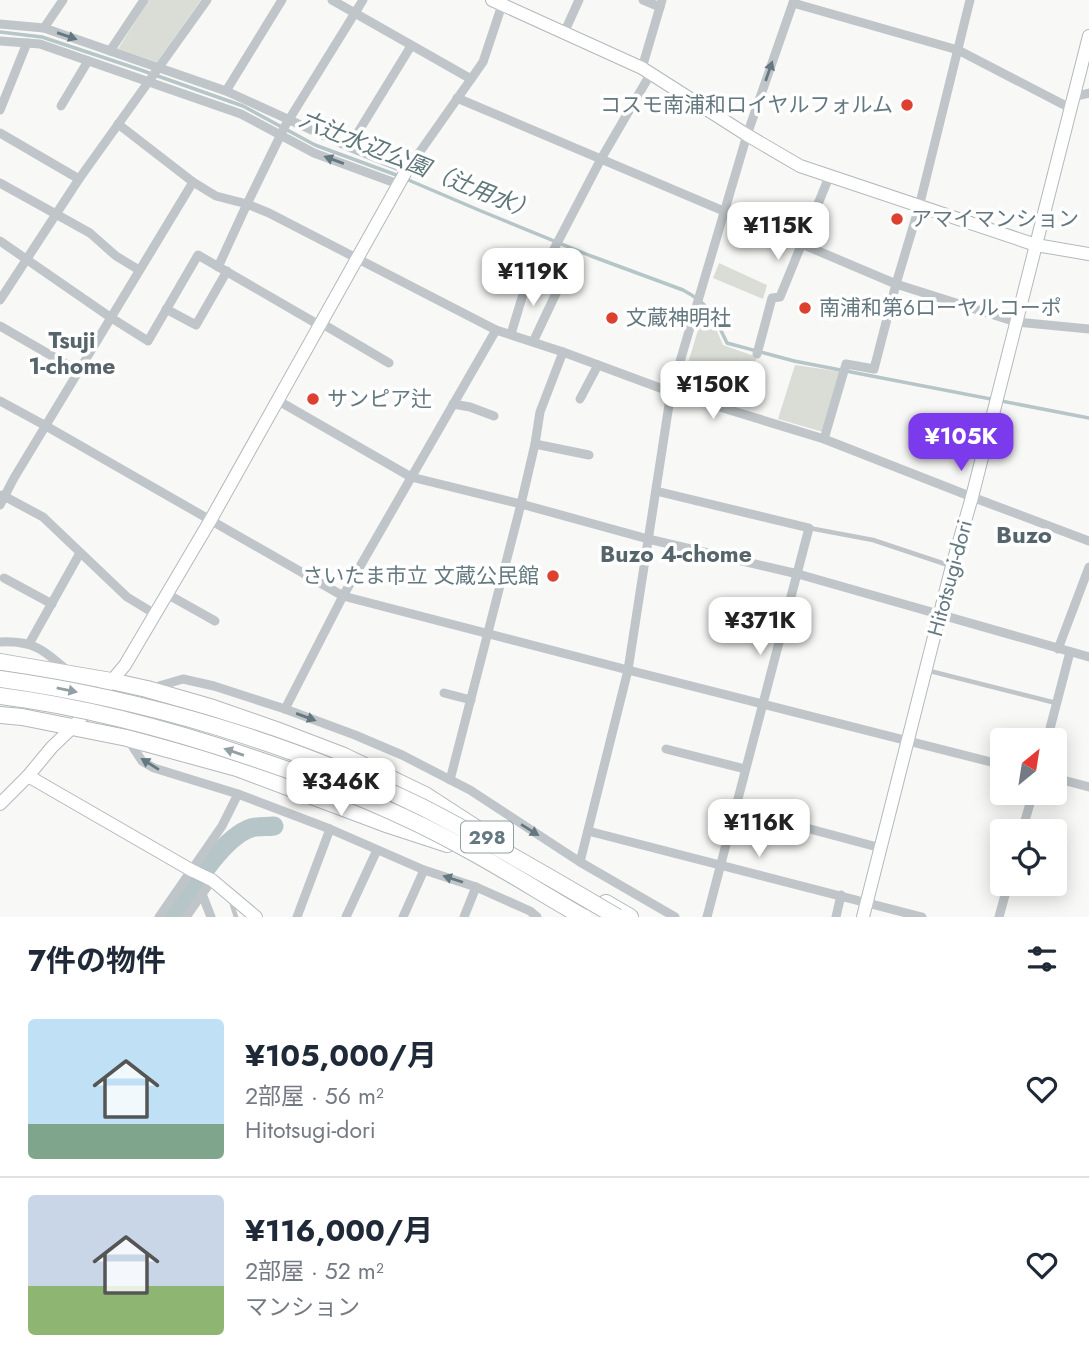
<!DOCTYPE html>
<html lang="ja">
<head>
<meta charset="utf-8">
<style>
  body { margin:0; font-family:Jost,"Noto Sans JP",sans-serif; background:#f2f2f3; color:#1f2937; height:100vh; display:flex; flex-direction:column; font-size:26px; white-space:nowrap }
  * { box-sizing:border-box; margin:0 }
  p { font-size:23px; color:#747a83 }
  .icon { flex:none; width:38px; height:38px; fill:none; stroke:currentColor; stroke-width:2; stroke-linecap:round; stroke-linejoin:round }
  .map { position:relative; height:917px; overflow:hidden }
  .panel { display:flex; flex-direction:column; background:#fff; flex:1 }
  .panel>* { flex:none }
  .needle { width:46px; rotate:30deg }
  .buttons { position:absolute; left:990px; top:728px; display:grid; gap:14px }
  .buttons a { display:grid; place-items:center; width:77px; height:77px; border-radius:7px; background:#fff; box-shadow:0 4px 18px #0003; font-size:35px }
  .price { position:absolute; translate:-50% -60px; padding:0 16px; border-radius:14px; background:#fff; color:#222; font-size:23px; line-height:46px; filter:drop-shadow(0 2px 4px #0008) }
  .price::after { content:''; position:absolute; left:50%; top:42px; width:21px; height:16px; margin-left:-10px; background:inherit; clip-path:polygon(0 0,100% 0,50% 100%) }
  .price.active { background:#7c3aed; color:#fff }
  ul { padding:0; list-style:none }
  li { display:flex; align-items:center; gap:21px; height:175px; padding:0 28px }
  li+li { border-top:2px solid #e0e1e3 }
  li span { display:grid; place-items:center; flex:none; width:196px; height:140px; border-radius:7px; color:#555 }
  li>.icon { margin-inline-start:auto }
  span .icon { width:84px; height:84px; fill:#fffc; stroke-width:1 }
  li b { font-size:30px }
  h2 { display:flex; justify-content:space-between; align-items:center; height:84px; padding:0 28px; font-size:30px }
  .map>svg:first-child { display:block }
</style>
</head>
<body>
<div class="map">
<svg width="1089" height="917" viewBox="0 0 1089 917">
  <rect width="100%" height="100%" fill="#f8f8f6"/>
  <g fill="#d9ddd5">
    <path d="M149 0H201L157 62 118 49Z"/>
    <path d="M719 263 767 285 763 299 713 278Z"/>
    <path d="M704 310 709 313 723 345 757 357 736 407 680 390Z"/>
    <path d="M795 365 843 372 823 432 778 419Z"/>
  </g>
  <g fill="none" stroke-linecap="round" stroke-linejoin="round">
    <g stroke="#b6c5c7" stroke-width="3.5">
      <path d="M0 32 42 37 135 68 243 106 315 145 399 176"/>
      <path d="M406 179 481 211 591 256 683 290C711 305 714 316 727 343L794 361 1089 418"/>
    </g>
    <path stroke="#b6c5c7" stroke-width="19" d="M174 917C191 891 221 838 251 828 258 826 267 827 274 826"/>
    <g stroke="#b2b9bc" stroke-width="14">
      <g id="secondary">
        <path d="M492 0 642 68 747 135 800 166 1036 245 1089 254"/>
        <path d="M28 776 191 870 212 880 256 917"/>
        <path d="M0 804 28 776 52 747 73 727 125 665 210 521 405 173"/>
        <path d="M863 917 952 566 972 497 1089 36"/>
      </g>
    </g>
    <g stroke="#b3b8bb" stroke-width="18">
      <g id="highway">
        <path d="M0 662 111 681 147 689 213 708 276 730 344 756 425 795 479 830"/>
        <path d="M0 715 22 717 127 738 237 768 389 825 447 844"/>
        <path d="M606 903 630 917"/>
      </g>
    </g>
    <g stroke="#bfc5c8" stroke-width="4.5">
      <path d="M809 528 873 540 951 566"/>
      <path d="M926 670 1056 703"/>
      <path d="M236 901 232 905 236 917"/>
    </g>
    <g stroke="#bfc5c8" stroke-width="9">
      <path d="M332 0 471 79"/>
      <path d="M643 0 660 7"/>
      <path d="M793 3 958 50 1070 108"/>
      <path d="M0 24 44 28 226 91 349 147 407 170"/>
      <path d="M44 28 63 0"/>
      <path d="M564 33 579 0"/>
      <path d="M0 41 40 44 241 114 314 153 398 184"/>
      <path d="M110 51 144 0"/>
      <path d="M642 68 662 0"/>
      <path d="M226 91 282 0"/>
      <path d="M1073 97 1089 93"/>
      <path d="M457 98 896 284 1016 322 1089 329"/>
      <path d="M61 106 88 61"/>
      <path d="M0 110 27 43"/>
      <path d="M118 124 193 182 216 196 247 204 269 213 496 330 563 352 671 392 824 439 972 497 1089 541"/>
      <path d="M0 133 79 179"/>
      <path d="M349 147 411 46"/>
      <path d="M405 173 483 62 503 2"/>
      <path d="M0 183 90 233 116 256 139 270"/>
      <path d="M0 241 110 317 148 341 198 255 319 325"/>
      <path d="M552 253 601 159 651 73"/>
      <path d="M218 267 247 204 285 126 363 0"/>
      <path d="M0 300 79 179 207 0"/>
      <path d="M166 309 196 325 227 271"/>
      <path d="M321 323 389 363"/>
      <path d="M0 326 78 371"/>
      <path d="M511 334 524 291"/>
      <path d="M533 342 559 287"/>
      <path d="M757 354 772 298 780 297 829 177"/>
      <path d="M580 399 598 365"/>
      <path d="M277 400 411 477 521 504 648 539 798 574 1089 657"/>
      <path d="M0 401 46 426 343 596 628 670 1003 765"/>
      <path d="M453 404 470 407 494 416"/>
      <path d="M824 439 846 364 874 369 896 284 919 207 970 0"/>
      <path d="M535 444 589 455"/>
      <path d="M656 491 809 528 707 917"/>
      <path d="M2 495 43 517 127 597 155 614"/>
      <path d="M0 505 14 478 193 182"/>
      <path d="M4 578 52 604"/>
      <path d="M167 594 215 621"/>
      <path d="M0 642C34 640 45 651 69 672"/>
      <path d="M29 644 80 553"/>
      <path d="M1058 649 1089 567"/>
      <path d="M152 688 183 679 214 686 285 709 355 735 402 755 470 790 580 862 675 917"/>
      <path d="M444 693 471 700"/>
      <path d="M285 709 343 596 496 330"/>
      <path d="M127 738 142 761 154 768 238 794 330 829 424 870 476 887 530 911 537 917"/>
      <path d="M1047 740 1070 652"/>
      <path d="M666 749 745 769"/>
      <path d="M1055 778 1089 787"/>
      <path d="M450 780 521 504 535 444 540 412 563 352"/>
      <path d="M735 809 881 848"/>
      <path d="M588 831 922 917"/>
      <path d="M1022 831 1033 793"/>
      <path d="M580 862 628 670 671 392 747 135 794 0"/>
      <path d="M202 894 211 917"/>
      <path d="M159 917 222 826 238 794"/>
      <path d="M186 917 212 880"/>
      <path d="M297 917 330 829"/>
      <path d="M346 917 377 850"/>
      <path d="M403 917 424 870"/>
      <path d="M464 917 476 887"/>
      <path d="M836 917 841 895"/>
      <path d="M999 917 1008 884"/>
    </g>
    <use href="#secondary" stroke="#fff" stroke-width="12"/>
    <use href="#highway" stroke="#fff" stroke-width="16"/>
    <g stroke="#b3b8bb" stroke-width="18" stroke-linecap="butt">
      <g id="highway-bridge">
        <path d="M0 679C143 699 292 743 422 807 488 841 553 879 617 917"/>
        <path d="M0 696C86 707 171 730 253 758 325 782 396 810 463 847 504 869 543 894 583 917"/>
      </g>
    </g>
    <use href="#highway-bridge" stroke="#fff" stroke-width="16"/>
  </g>
  <defs><path id="oneway-solid" d="M-6-.8H1V-3.2L6.5 0L1 3.2V.8H-6Z" transform="scale(1.75)"/></defs>
  <g fill="#647880">
    <use href="#oneway-solid" transform="translate(67 36) rotate(19)"/>
    <use href="#oneway-solid" transform="translate(769 71) rotate(-71)"/>
    <use href="#oneway-solid" transform="translate(334 160) rotate(-160)"/>
    <use href="#oneway-solid" transform="translate(306 717) rotate(20)"/>
    <use href="#oneway-solid" transform="translate(150 764) rotate(-148)"/>
    <use href="#oneway-solid" transform="translate(530 830) rotate(32)"/>
    <use href="#oneway-solid" transform="translate(453 879) rotate(-162)"/>
  </g>
  <g fill="#92a0a6">
    <use href="#oneway-solid" transform="translate(67 690) rotate(11)"/>
    <use href="#oneway-solid" transform="translate(234 752) rotate(-161)"/>
  </g>
  <g fill="#de4030" stroke="#fff" stroke-width="2.5">
    <circle cx="907" cy="105" r="7"/>
    <circle cx="897" cy="219" r="7"/>
    <circle cx="805" cy="308" r="7"/>
    <circle cx="612" cy="318" r="7"/>
    <circle cx="313" cy="399" r="7"/>
    <circle cx="553" cy="576" r="7"/>
  </g>
  <g text-anchor="middle" dominant-baseline="central" stroke-width="7" stroke-linejoin="round" paint-order="stroke">
    <rect fill="#fff" stroke="#92a0a6" stroke-width="2" x="461" y="821.5" width="52" height="31" rx="5"/>
    <g font-size="19" font-weight="bold" fill="#647880">
      <text x="487" y="837">298</text>
    </g>
    <g font-size="21" fill="#647880" stroke="#fff" text-anchor="start">
      <text x="893" y="105" text-anchor="end">コスモ南浦和ロイヤルフォルム</text>
      <text x="911" y="219">アマイマンション</text>
      <text x="819" y="308">南浦和第6ローヤルコーポ</text>
      <text x="626" y="318">文蔵神明社</text>
      <text x="327" y="399">サンピア辻</text>
      <text x="539" y="576" text-anchor="end">さいたま市立 文蔵公民館</text>
    </g>
    <g font-size="21" fill="#647880" stroke="#fff">
      <text transform="translate(950 578) rotate(-75)">Hitotsugi-dori</text>
    </g>
    <g font-size="23" font-style="italic" fill="#5f777a" stroke="#fff">
      <text transform="translate(418 165) rotate(22)">六辻水辺公園（辻用水）</text>
    </g>
    <g font-size="23" font-weight="bold" fill="#56656b" stroke="#fff">
      <text x="72" y="340">Tsuji<tspan x="72" dy="26">1-chome</tspan></text>
      <text x="676" y="554">Buzo 4-chome</text>
    </g>
    <g font-size="24" font-weight="bold" fill="#56656b" stroke="#fff">
      <text x="1024" y="534">Buzo</text>
    </g>
  </g>
</svg>
<div class="buttons">
<a><svg class="needle" viewBox="-14 -14 28 28"><path d="M0-13l5 13h-10z" fill="#e53935"/><path d="M0 13l5-13h-10z" fill="#747a83"/></svg></a>
<a><svg class="icon" aria-label="locate" viewBox="0 0 24 24"><circle cx="12" cy="12" r="6"/><path d="M12 2v4M12 18v4M2 12h4M18 12h4"/></svg></a>
</div>
<b class="price" style="left:778px;top:262px">¥115K</b>
<b class="price" style="left:533px;top:308px">¥119K</b>
<b class="price" style="left:713px;top:421px">¥150K</b>
<b class="price active" style="left:961px;top:473px">¥105K</b>
<b class="price" style="left:760px;top:657px">¥371K</b>
<b class="price" style="left:341px;top:818px">¥346K</b>
<b class="price" style="left:759px;top:859px">¥116K</b>
</div>
<section class="panel">
<h2>7件の物件<svg class="icon" aria-label="filters" viewBox="0 0 24 24"><path d="M4 7h16M4 17h16"/><circle cx="9" cy="7" r="2"/><circle cx="15" cy="17" r="2"/></svg></h2>
<ul>
<li><span style="background:linear-gradient(#bfe0f5 75%,#7fa58c 0)"><svg class="icon" aria-label="home" viewBox="0 0 24 24"><path d="M3 11l9-7 9 7M6 9v11h12V9"/></svg></span><div><b>¥105,000/月</b><p>2部屋 · 56 m²</p><p>Hitotsugi-dori</p></div><svg class="icon" aria-label="heart" viewBox="0 0 24 24"><path d="M12 20l-8-8c-3-5 5-10 8-4 3-6 11-1 8 4z"/></svg></li>
<li><span style="background:linear-gradient(#c9d6e8 65%,#8fb573 0)"><svg class="icon" aria-label="home" viewBox="0 0 24 24"><path d="M3 11l9-7 9 7M6 9v11h12V9"/></svg></span><div><b>¥116,000/月</b><p>2部屋 · 52 m²</p><p>マンション</p></div><svg class="icon" aria-label="heart" viewBox="0 0 24 24"><path d="M12 20l-8-8c-3-5 5-10 8-4 3-6 11-1 8 4z"/></svg></li>
</ul>
</section>
</body>
</html>
